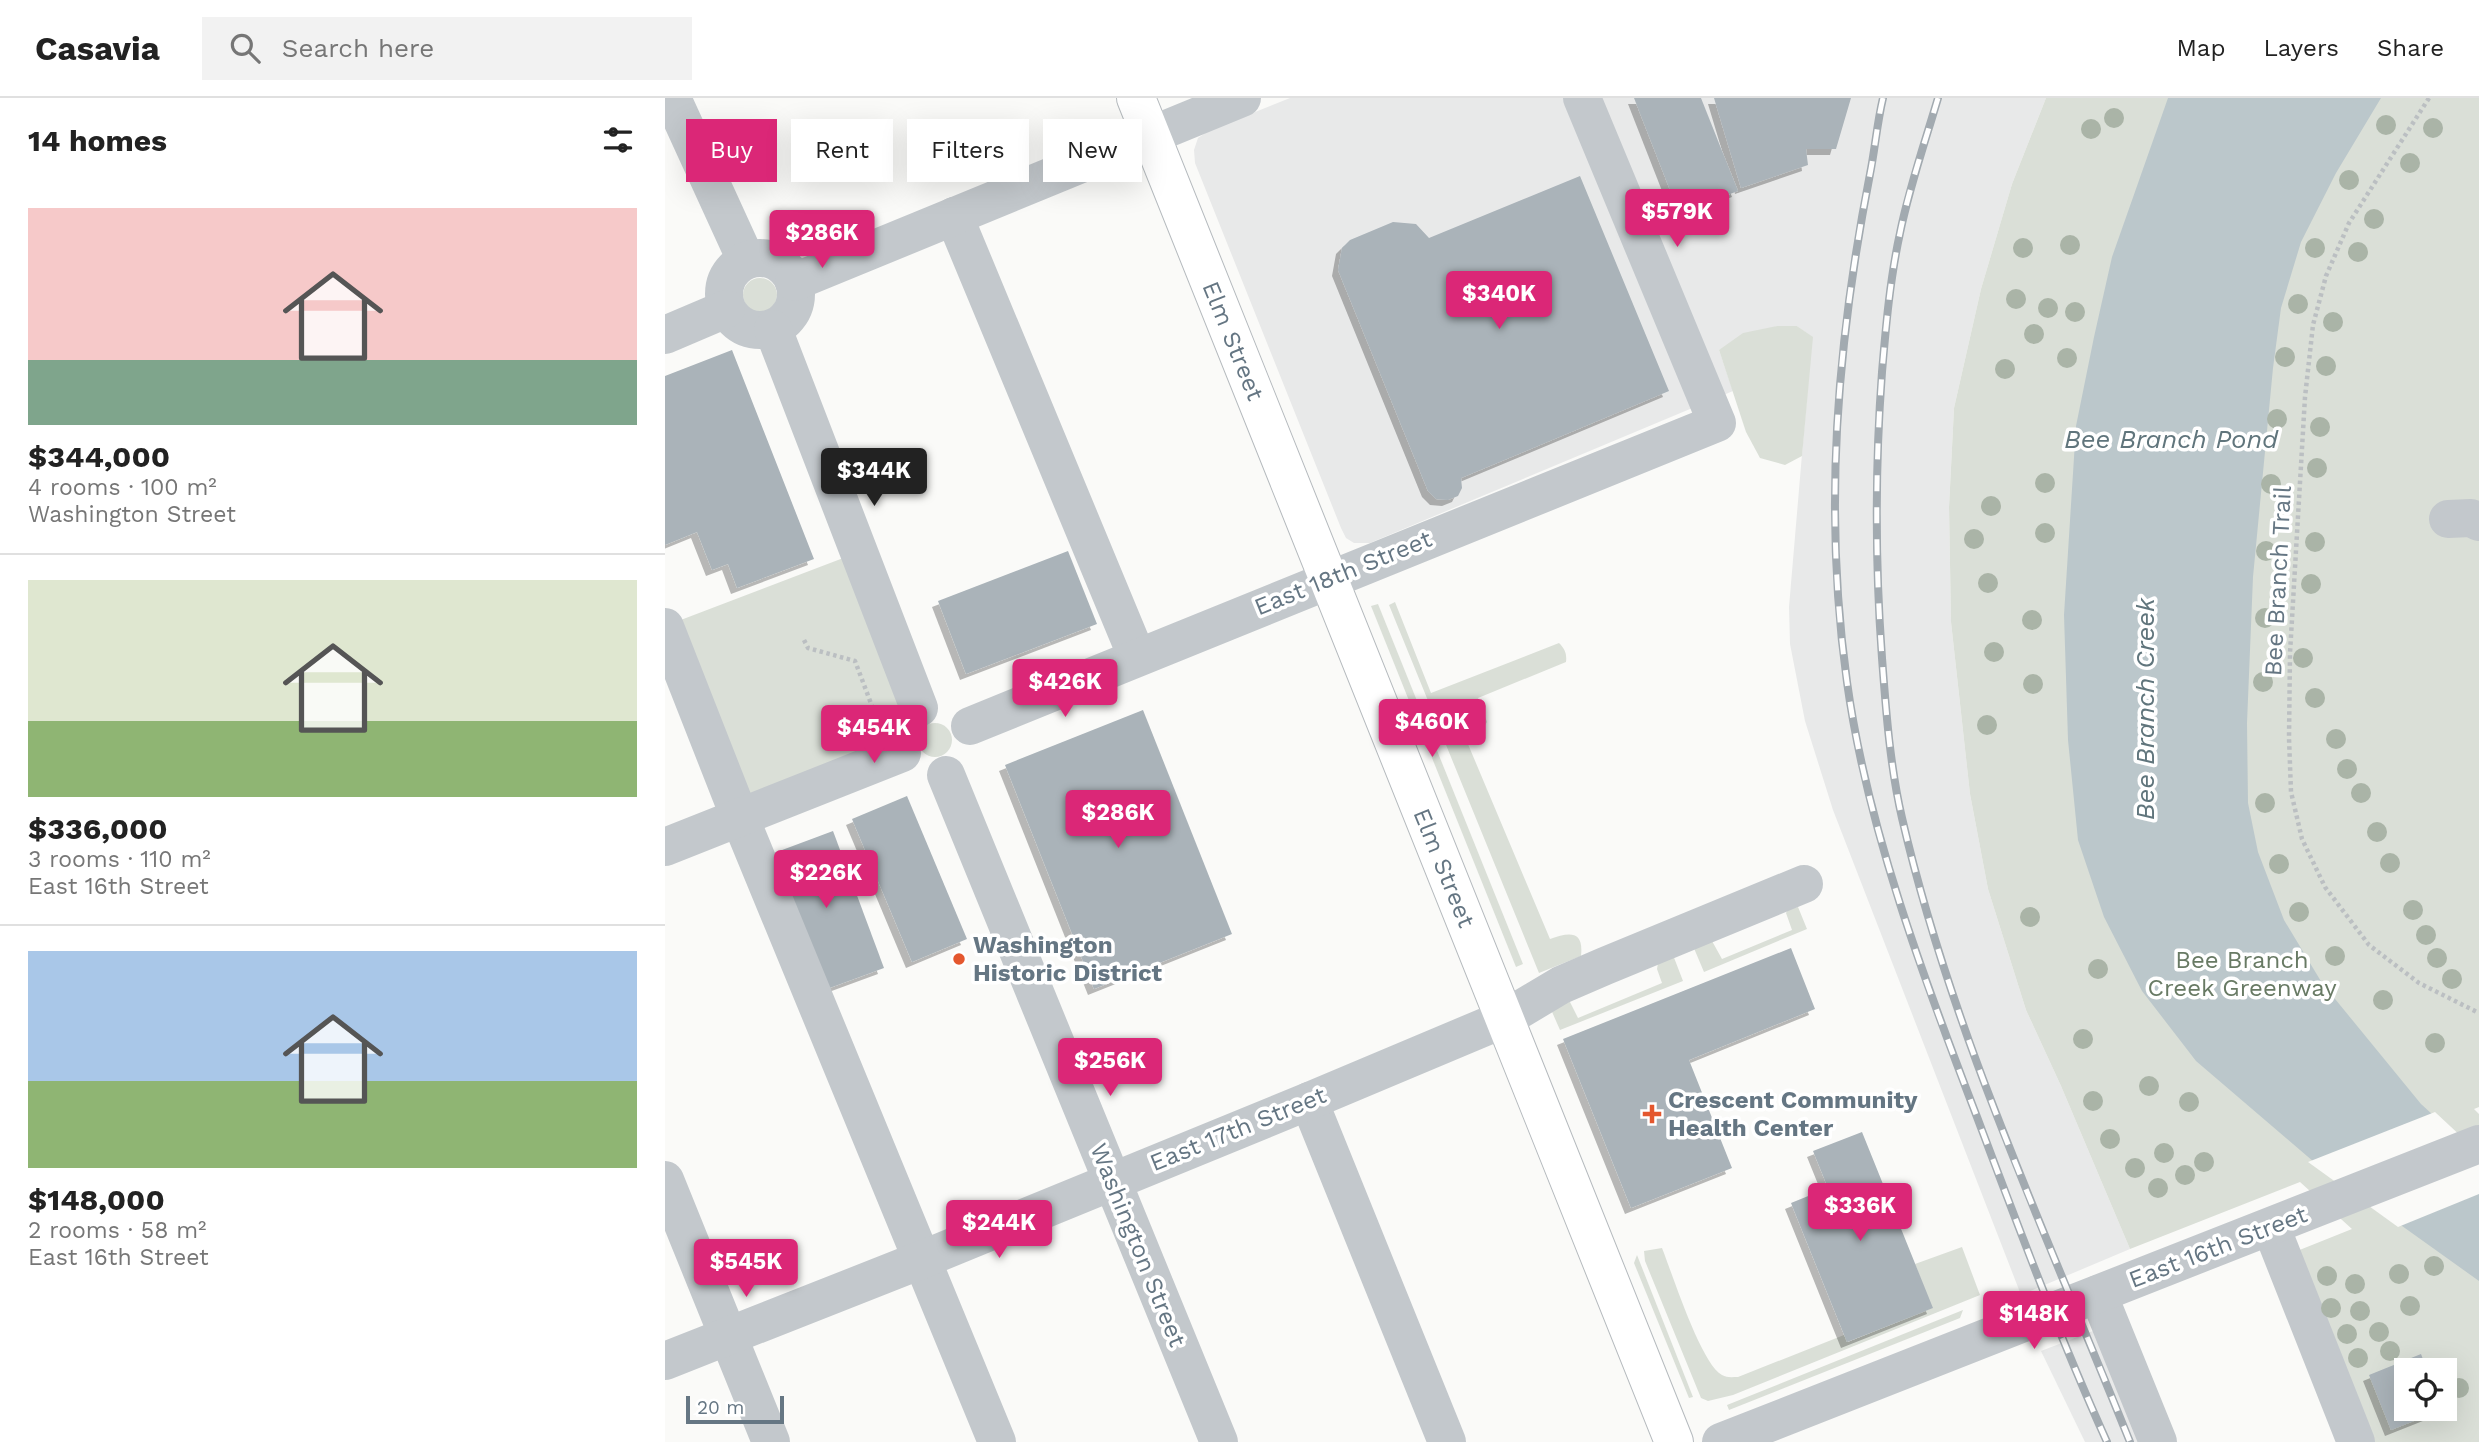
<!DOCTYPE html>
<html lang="en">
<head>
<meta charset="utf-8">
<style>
  body { margin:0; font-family:"Work Sans",sans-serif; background:#f2f2f2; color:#222; height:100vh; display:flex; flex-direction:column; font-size:26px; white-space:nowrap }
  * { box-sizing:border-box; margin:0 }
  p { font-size:23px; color:#767676 }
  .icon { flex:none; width:38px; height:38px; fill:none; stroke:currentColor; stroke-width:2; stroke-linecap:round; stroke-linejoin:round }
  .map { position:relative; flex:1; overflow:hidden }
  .drawer { display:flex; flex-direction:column; background:#fff; width:665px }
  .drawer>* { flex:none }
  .hud { position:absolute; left:21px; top:21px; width:665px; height:63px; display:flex; gap:14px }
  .fabs { position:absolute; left:1729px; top:1260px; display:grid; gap:14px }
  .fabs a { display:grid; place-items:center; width:63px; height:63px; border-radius:0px; background:#fff; box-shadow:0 7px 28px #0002; font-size:35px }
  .scale { position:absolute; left:21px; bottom:18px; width:98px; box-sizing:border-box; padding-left:7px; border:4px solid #657683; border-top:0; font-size:19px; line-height:24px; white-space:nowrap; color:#657683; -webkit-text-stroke:5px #fff; paint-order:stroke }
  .price { position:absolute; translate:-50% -60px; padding:0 16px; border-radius:7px; background:#db2777; color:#fff; font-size:23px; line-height:46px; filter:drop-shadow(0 2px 4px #0008) }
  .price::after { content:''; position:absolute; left:50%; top:42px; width:21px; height:16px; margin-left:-10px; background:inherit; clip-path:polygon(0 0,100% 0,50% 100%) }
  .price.active { background:#222; color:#fff }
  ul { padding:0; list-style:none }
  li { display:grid; align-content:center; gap:14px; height:371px; padding:0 28px }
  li+li { border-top:2px solid #e0e0e0 }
  li span { display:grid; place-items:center; height:217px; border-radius:0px; color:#555 }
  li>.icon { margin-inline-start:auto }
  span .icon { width:126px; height:126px; fill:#fffc; stroke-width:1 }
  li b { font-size:30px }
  h2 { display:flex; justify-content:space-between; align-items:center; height:84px; padding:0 28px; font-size:30px }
  .chip { padding:0 24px; border-radius:0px; background:#fff; box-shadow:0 7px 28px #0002; font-size:24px; line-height:63px }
  .chip.active { background:#db2777; color:#fff }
  header { display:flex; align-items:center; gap:42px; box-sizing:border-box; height:98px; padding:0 35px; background:#fff; border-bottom:2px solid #e0e0e0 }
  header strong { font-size:33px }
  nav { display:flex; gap:38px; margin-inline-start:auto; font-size:24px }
  .search { width:490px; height:63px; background:#f2f2f2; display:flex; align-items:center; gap:18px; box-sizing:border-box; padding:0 24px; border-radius:0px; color:#767676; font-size:26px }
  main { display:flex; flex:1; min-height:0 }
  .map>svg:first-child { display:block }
</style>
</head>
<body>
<header>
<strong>Casavia</strong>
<div class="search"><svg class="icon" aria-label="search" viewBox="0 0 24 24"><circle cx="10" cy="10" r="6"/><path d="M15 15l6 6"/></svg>Search here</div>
<nav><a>Map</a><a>Layers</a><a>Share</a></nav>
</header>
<main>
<section class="drawer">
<h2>14 homes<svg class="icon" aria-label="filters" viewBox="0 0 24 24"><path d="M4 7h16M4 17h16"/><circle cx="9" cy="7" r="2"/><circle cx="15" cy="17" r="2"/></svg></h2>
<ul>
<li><span style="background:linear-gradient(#f6c9c9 70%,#7fa58c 0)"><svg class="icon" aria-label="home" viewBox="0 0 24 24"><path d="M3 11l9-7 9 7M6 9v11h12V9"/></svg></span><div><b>$344,000</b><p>4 rooms · 100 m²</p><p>Washington Street</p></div></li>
<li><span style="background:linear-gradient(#dfe7d0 65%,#8fb573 0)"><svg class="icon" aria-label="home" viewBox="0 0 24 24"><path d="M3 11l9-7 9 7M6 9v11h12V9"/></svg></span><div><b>$336,000</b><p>3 rooms · 110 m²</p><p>East 16th Street</p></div></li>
<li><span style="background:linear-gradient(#a9c7e8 60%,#8fb573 0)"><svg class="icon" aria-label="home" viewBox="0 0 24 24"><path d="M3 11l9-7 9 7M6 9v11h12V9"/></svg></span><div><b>$148,000</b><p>2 rooms · 58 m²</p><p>East 16th Street</p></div></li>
</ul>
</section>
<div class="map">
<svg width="1814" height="1344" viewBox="0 0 1814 1344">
  <defs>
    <filter id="shadow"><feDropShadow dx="-6" dy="6" stdDeviation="0" flood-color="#0004"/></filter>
  </defs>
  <rect width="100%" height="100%" fill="#fafaf8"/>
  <g fill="#e8e9e9">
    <path d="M625 0H1381L1347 86 1316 191 1289 310 1284 409 1286 524 1305 696 1323 791 1361 912 1396 988 1465 1151 1356 1197 1168 712 1140 623 1125 546 1124 509 1147 239 1132 228H1112L1054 252 1068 293 705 445H689L681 440 676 430 530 65 529 52 533 40 545 32Z"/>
    <path d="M1454 1223 1503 1344H1420L1376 1253Z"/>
  </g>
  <g fill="#dadfd7" fill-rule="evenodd">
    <path d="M1381 0H1814V1009L1809 1011 1814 1016V1344H1704L1627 1155 1687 1131 1635 1084 1465 1151 1396 988 1361 912 1323 791 1305 696 1286 524 1284 409 1289 310 1316 191 1347 86ZM1741 1272H1780V1311H1741Z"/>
    <circle cx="95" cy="197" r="17"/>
    <path d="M1112 228H1132L1148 239 1137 358 1120 367 1095 360 1081 334 1054 252 1078 235Z"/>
    <path d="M194 454 244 619 237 630 235 642 75 720 0 528Z"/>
    <path d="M730 504 766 595 894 545C900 551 902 556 901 564L813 600 822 624 819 629 800 639 885 841C903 835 919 831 916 858L874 875 724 507Z"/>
    <path d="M713 506 858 866 851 869 706 508Z"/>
    <circle cx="270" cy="642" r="17"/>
    <path d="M1133 809 1142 831 1039 874 1028 848 1047 843 1057 861 1127 832 1121 815 1123 811Z"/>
    <path d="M1008 857 1018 883 895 932 884 907 904 902 913 920 997 885 992 871 993 865Z"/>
    <path d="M1297 1149 1315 1197 1068 1297 1043 1303 1036 1300 980 1163 979 1153 997 1150C1007 1175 1036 1266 1057 1277 1062 1280 1067 1279 1073 1279L1179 1237 1183 1244 1267 1210 1250 1166Z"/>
    <path d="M972 1157 1028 1299 1024 1300 969 1165Z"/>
    <path d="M1298 1212 1295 1220 1064 1312 1062 1307Z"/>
  </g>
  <path fill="#bbc7cb" d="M1503 0H1716L1671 75 1636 144 1616 210 1608 270 1588 479 1582 625 1583 705 1593 754 1619 822 1657 885 1756 1006 1814 1059V1183L1656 1070 1531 963 1477 893 1439 819 1413 742 1403 642 1399 517 1411 328 1429 239 1447 159Z"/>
  <path fill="#fafaf8" d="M1770 1014 1814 1055V1096L1733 1129 1643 1064Z"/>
  <g fill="#aab3b9" filter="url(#shadow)">
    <path d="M969 0H1036L1073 93 1014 115Z"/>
    <path d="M1049 0H1186L1171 51H1141L1143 67 1076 90Z"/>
    <path d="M915 78 1004 293 796 380 797 390 793 398 783 402 771 401 763 393 673 172 677 150 685 142 728 124 751 126 764 140Z"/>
    <path d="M67 252 149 461 72 490 63 466 47 472 32 434 0 447V278Z"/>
    <path d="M403 453 432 526 301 576 273 503Z"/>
    <path d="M478 612 567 836 429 891 340 667Z"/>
    <path d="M242 698 302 841 247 864 187 721Z"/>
    <path d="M168 733 219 870 159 892 101 758Z"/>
    <path d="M1126 850 1150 911 1024 962 1067 1070 966 1110 898 941Z"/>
    <path d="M1197 1034 1268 1210 1182 1244 1126 1105 1163 1090 1148 1053Z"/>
    <path d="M1756 1256 1762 1272H1741V1311H1779L1726 1332 1704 1277Z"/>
  </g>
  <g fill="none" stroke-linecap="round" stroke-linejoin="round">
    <g stroke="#b5babe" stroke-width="40">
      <path id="major" d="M471 0 1009 1344"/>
    </g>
    <g stroke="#bbbfc2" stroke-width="4.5" stroke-dasharray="3.5 3.5" stroke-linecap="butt">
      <path d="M1764 0 1684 125 1661 178 1648 227 1640 299 1625 555 1624 640 1626 694 1637 741 1660 789 1704 847 1754 885 1814 915"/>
      <path d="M139 542 143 550 190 563 213 624"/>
    </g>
    <g stroke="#c3c8cc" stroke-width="38">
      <path d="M7 0 81 162"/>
      <path d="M289 118 472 559"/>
      <circle cx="95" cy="196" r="36"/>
      <path d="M129 184 577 0"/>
      <path d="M108 231 254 610"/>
      <path d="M0 237 61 211"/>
      <path d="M1783 421 1806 420 1814 424"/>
      <path d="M0 529 75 720 332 1344"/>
      <path d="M305 628 1052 325 917 0"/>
      <path d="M281 677 554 1344"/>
      <path d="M0 749 237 655"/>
      <path d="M644 1003 782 1344"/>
      <path d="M0 1082 106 1344"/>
      <path d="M1606 1129 1691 1344"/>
      <path d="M1433 1196 1493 1344"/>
      <path d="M0 1263 256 1162 644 1003 839 921 896 887 940 868 1139 786"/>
      <path d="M1056 1344 1814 1046"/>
    </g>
    <use href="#major" stroke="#fff" stroke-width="38"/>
    <g stroke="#a2aab0" stroke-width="8">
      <g id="rail">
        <path d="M1218 0C1212 25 1210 51 1205 76 1172 245 1158 412 1182 584 1202 730 1259 881 1312 1019 1353 1128 1394 1238 1442 1344"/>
        <path d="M1273 0C1260 44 1244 90 1235 135 1225 181 1221 227 1217 274 1210 369 1210 464 1217 560 1221 613 1225 668 1237 720 1287 936 1383 1139 1465 1344"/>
      </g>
    </g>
    <use href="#rail" stroke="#fff" stroke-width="5" stroke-dasharray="16" stroke-linecap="butt"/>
  </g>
  <g fill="#aab4a7">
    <circle cx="1449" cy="20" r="10"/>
    <circle cx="1721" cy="27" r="10"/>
    <circle cx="1768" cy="30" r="10"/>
    <circle cx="1426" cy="31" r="10"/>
    <circle cx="1745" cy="65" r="10"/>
    <circle cx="1684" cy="82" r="10"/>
    <circle cx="1709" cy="121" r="10"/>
    <circle cx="1405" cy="147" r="10"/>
    <circle cx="1358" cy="150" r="10"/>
    <circle cx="1650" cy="150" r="10"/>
    <circle cx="1693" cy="154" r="10"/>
    <circle cx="1351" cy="201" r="10"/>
    <circle cx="1633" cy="206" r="10"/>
    <circle cx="1383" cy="210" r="10"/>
    <circle cx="1410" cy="214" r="10"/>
    <circle cx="1668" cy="224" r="10"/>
    <circle cx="1369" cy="236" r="10"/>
    <circle cx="1620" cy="259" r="10"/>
    <circle cx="1402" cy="260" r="10"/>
    <circle cx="1661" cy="268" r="10"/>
    <circle cx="1340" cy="271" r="10"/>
    <circle cx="1612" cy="321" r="10"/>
    <circle cx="1655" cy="329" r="10"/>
    <circle cx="1652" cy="370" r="10"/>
    <circle cx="1380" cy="385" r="10"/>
    <circle cx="1606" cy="386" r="10"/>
    <circle cx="1326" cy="408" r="10"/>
    <circle cx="1380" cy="435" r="10"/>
    <circle cx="1309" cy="441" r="10"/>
    <circle cx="1650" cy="444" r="10"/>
    <circle cx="1601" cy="453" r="10"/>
    <circle cx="1323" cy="485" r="10"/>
    <circle cx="1646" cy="486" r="10"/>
    <circle cx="1600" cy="520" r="10"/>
    <circle cx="1367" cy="522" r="10"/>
    <circle cx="1329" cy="554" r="10"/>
    <circle cx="1638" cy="560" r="10"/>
    <circle cx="1598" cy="584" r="10"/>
    <circle cx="1368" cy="586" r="10"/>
    <circle cx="1650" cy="600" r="10"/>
    <circle cx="1322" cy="627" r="10"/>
    <circle cx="1671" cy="641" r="10"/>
    <circle cx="1682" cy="671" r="10"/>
    <circle cx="1696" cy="695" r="10"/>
    <circle cx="1600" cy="705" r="10"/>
    <circle cx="1712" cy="734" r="10"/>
    <circle cx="1725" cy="765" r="10"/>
    <circle cx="1614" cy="766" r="10"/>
    <circle cx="1748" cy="812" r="10"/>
    <circle cx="1634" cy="814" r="10"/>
    <circle cx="1365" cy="819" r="10"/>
    <circle cx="1761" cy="837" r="10"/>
    <circle cx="1670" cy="858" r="10"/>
    <circle cx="1772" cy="860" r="10"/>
    <circle cx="1433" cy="871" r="10"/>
    <circle cx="1787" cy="881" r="10"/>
    <circle cx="1718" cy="902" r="10"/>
    <circle cx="1418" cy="941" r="10"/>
    <circle cx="1770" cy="945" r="10"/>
    <circle cx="1484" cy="988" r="10"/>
    <circle cx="1428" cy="1003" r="10"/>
    <circle cx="1524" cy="1004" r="10"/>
    <circle cx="1445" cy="1041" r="10"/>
    <circle cx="1499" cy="1055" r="10"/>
    <circle cx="1539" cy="1064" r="10"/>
    <circle cx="1470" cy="1070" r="10"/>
    <circle cx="1520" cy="1077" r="10"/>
    <circle cx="1493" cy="1090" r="10"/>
    <circle cx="1769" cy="1168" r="10"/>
    <circle cx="1734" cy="1176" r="10"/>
    <circle cx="1662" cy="1178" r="10"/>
    <circle cx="1690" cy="1186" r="10"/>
    <circle cx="1745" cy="1208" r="10"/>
    <circle cx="1666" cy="1210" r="10"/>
    <circle cx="1695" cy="1213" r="10"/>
    <circle cx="1714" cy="1234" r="10"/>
    <circle cx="1682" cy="1236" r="10"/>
    <circle cx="1725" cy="1253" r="10"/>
    <circle cx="1693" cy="1260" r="10"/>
    <circle cx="1794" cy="1290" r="10"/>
  </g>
  <g fill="#e4572e" stroke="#fff" stroke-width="2.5">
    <circle cx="294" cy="861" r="7"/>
    <path d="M983.5 1005.5h7v7h7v7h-7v7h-7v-7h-7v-7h7z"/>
  </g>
  <g text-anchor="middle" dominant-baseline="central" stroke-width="7" stroke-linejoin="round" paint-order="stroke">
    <g font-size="24" fill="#657683" stroke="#fff">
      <text transform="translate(568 243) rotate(68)">Elm Street</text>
      <text transform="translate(678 475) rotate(-22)">East 18th Street</text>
      <text transform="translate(1613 483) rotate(-87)">Bee Branch Trail</text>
      <text transform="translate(779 770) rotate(68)">Elm Street</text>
      <text transform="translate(573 1031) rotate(-22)">East 17th Street</text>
      <text transform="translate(473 1147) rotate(68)">Washington Street</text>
      <text transform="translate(1553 1149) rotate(-21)">East 16th Street</text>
    </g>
    <g font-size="24" font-weight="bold" fill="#657683" stroke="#fff" text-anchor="start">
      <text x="308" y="847">Washington<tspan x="308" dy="28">Historic District</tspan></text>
      <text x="1003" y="1002">Crescent Community<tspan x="1003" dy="28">Health Center</tspan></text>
    </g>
    <g font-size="24" fill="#687a64" stroke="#fff">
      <text x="1577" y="862">Bee Branch<tspan x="1577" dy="28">Creek Greenway</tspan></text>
    </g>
    <g font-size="26" font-style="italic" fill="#60757c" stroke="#fff">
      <text x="1506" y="341">Bee Branch Pond</text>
      <text transform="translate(1480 611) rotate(-90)">Bee Branch Creek</text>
    </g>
  </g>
</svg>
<div class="fabs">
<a><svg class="icon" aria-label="locate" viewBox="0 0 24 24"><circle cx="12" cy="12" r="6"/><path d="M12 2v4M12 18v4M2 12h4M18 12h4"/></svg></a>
</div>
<div class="scale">20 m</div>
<b class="price" style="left:1012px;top:151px">$579K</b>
<b class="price" style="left:157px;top:172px">$286K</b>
<b class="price" style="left:834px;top:233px">$340K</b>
<b class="price active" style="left:209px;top:410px">$344K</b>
<b class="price" style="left:400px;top:621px">$426K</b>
<b class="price" style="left:767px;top:661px">$460K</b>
<b class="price" style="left:209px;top:667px">$454K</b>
<b class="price" style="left:453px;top:752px">$286K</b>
<b class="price" style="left:161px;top:812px">$226K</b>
<b class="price" style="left:445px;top:1000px">$256K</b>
<b class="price" style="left:1195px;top:1145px">$336K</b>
<b class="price" style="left:334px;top:1162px">$244K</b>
<b class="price" style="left:81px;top:1201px">$545K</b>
<b class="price" style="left:1369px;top:1253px">$148K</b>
<div class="hud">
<a class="chip active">Buy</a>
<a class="chip">Rent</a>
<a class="chip">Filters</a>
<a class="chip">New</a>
</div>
</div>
</main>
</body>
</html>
